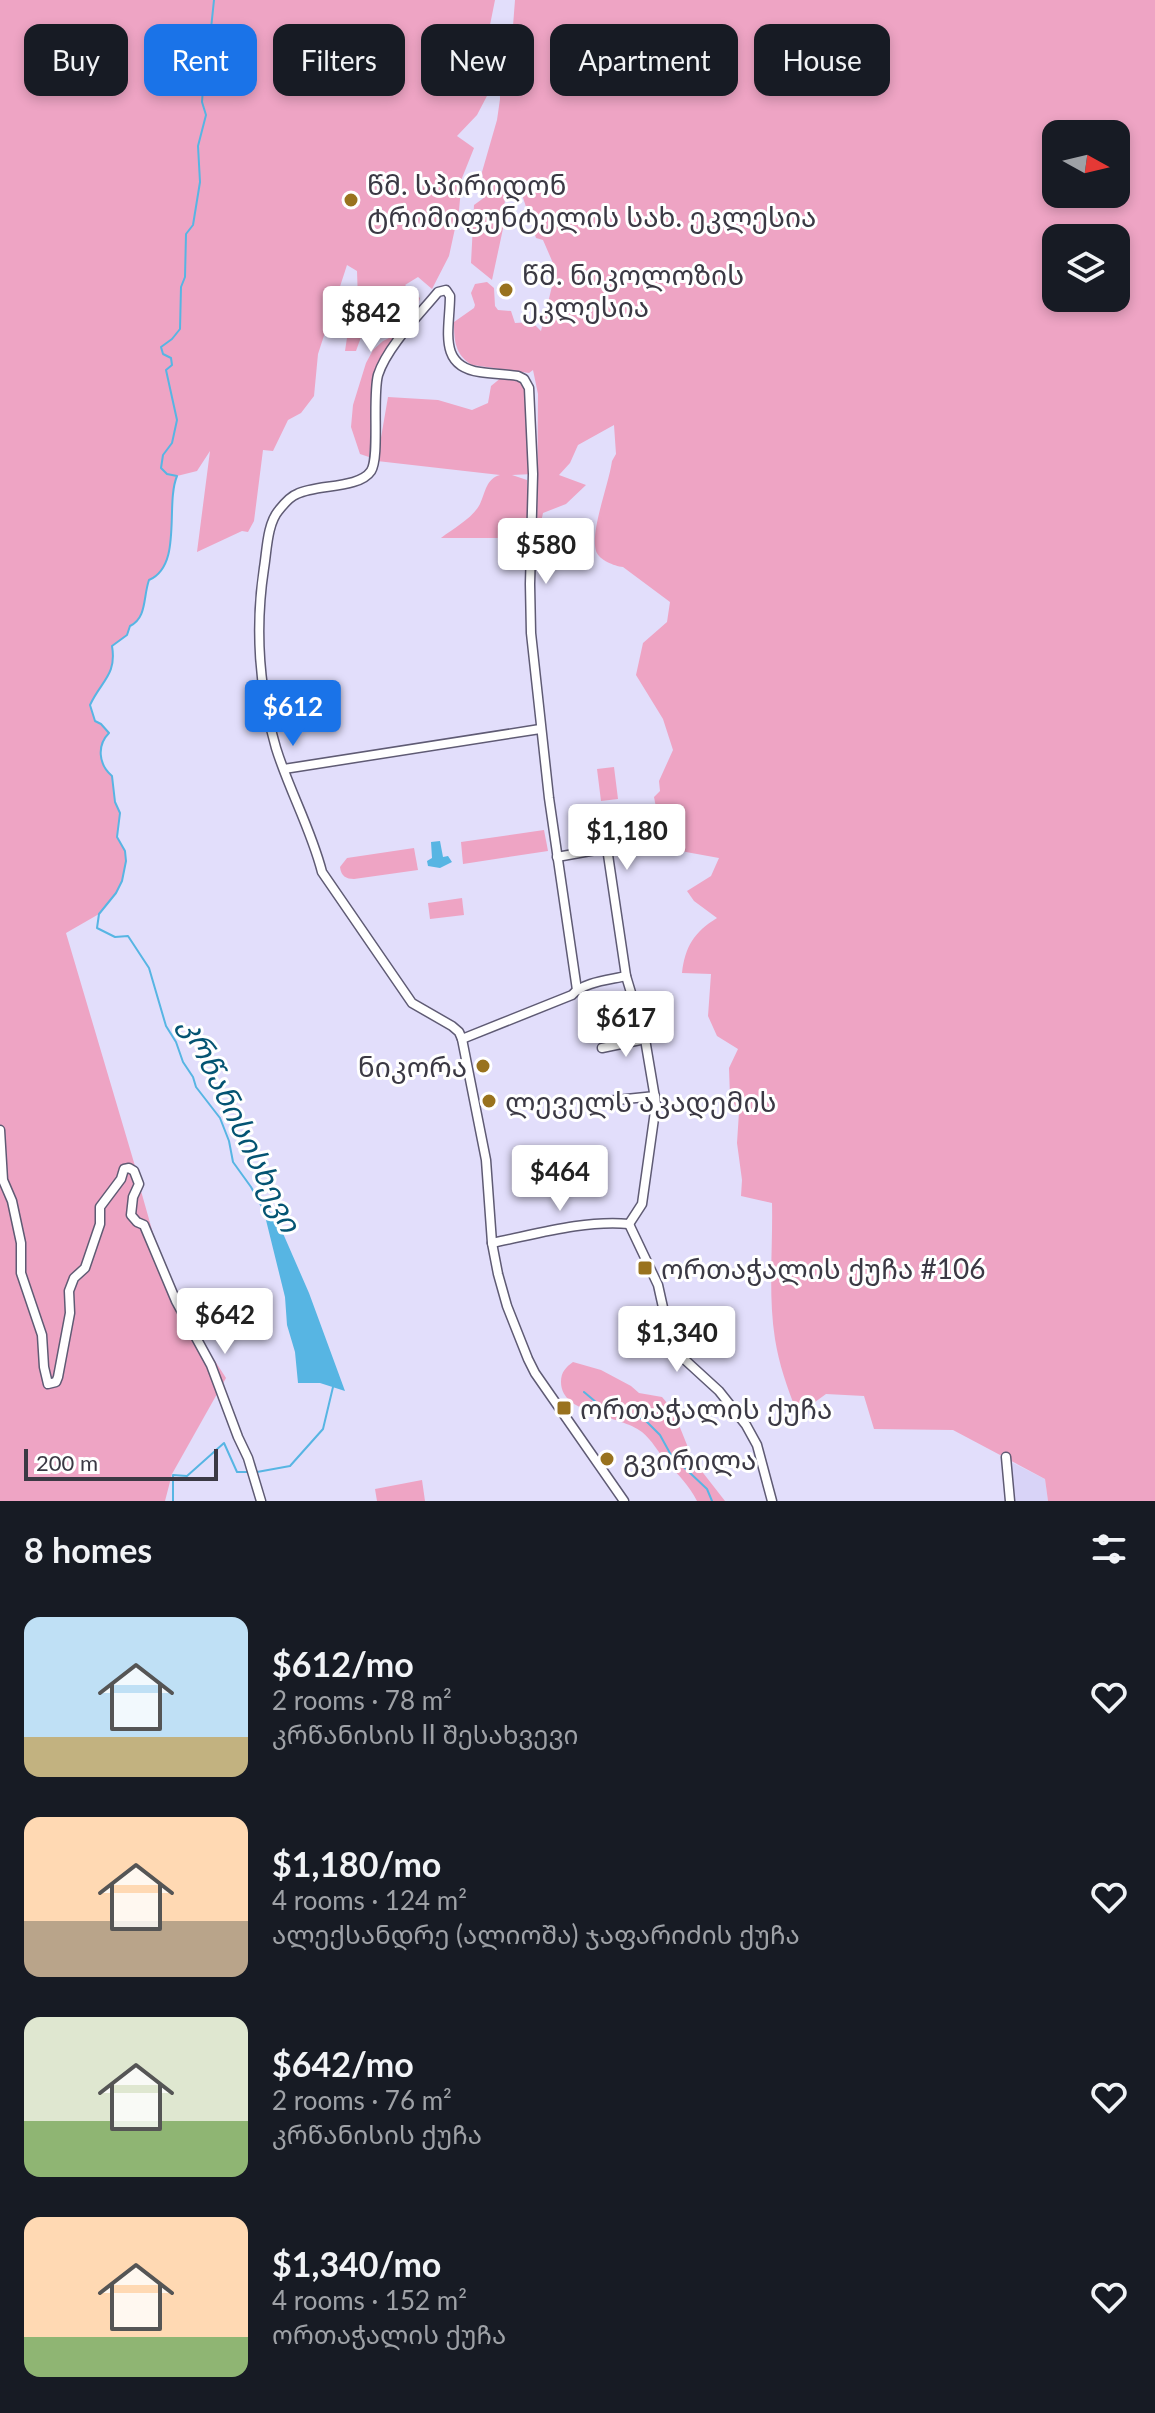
<!DOCTYPE html>
<html lang="en">
<head>
<meta charset="utf-8">
<style>
  body { margin:0; font-family:Lato,"Noto Sans Georgian",sans-serif; background:#20242c; color:#f1f3f6; height:100vh; display:flex; flex-direction:column; font-size:30px; white-space:nowrap }
  * { box-sizing:border-box; margin:0 }
  p { font-size:26px; color:#9ea1a6 }
  .icon { flex:none; width:44px; height:44px; fill:none; stroke:currentColor; stroke-width:2; stroke-linecap:round; stroke-linejoin:round }
  .map { position:relative; height:1501px; overflow:hidden }
  .details { display:flex; flex-direction:column; background:#171b24; flex:1 }
  .details>* { flex:none }
  .guide { position:absolute; left:24px; top:24px; width:1108px; height:72px; display:flex; gap:16px }
  .needle { width:52px; rotate:98deg }
  .controls { position:absolute; left:1042px; top:120px; display:grid; gap:16px }
  .controls a { display:grid; place-items:center; width:88px; height:88px; border-radius:16px; background:#171b24; box-shadow:0 4px 12px #0003; font-size:40px }
  .scale { position:absolute; left:24px; bottom:20px; width:194px; box-sizing:border-box; padding-left:8px; border:4px solid #3b3944; border-top:0; font-size:22px; line-height:28px; white-space:nowrap; color:#3b3944; -webkit-text-stroke:6px #fff; paint-order:stroke }
  .price { position:absolute; translate:-50% -68px; padding:0 18px; border-radius:8px; background:#fff; color:#222; font-size:26px; line-height:52px; filter:drop-shadow(0 2px 4px #0008) }
  .price::after { content:''; position:absolute; left:50%; top:48px; width:24px; height:18px; margin-left:-12px; background:inherit; clip-path:polygon(0 0,100% 0,50% 100%) }
  .price.active { background:#1a73e8; color:#fff }
  ul { padding:0; list-style:none }
  li { display:flex; align-items:center; gap:24px; height:200px; padding:0 24px }
  li span { display:grid; place-items:center; flex:none; width:224px; height:160px; border-radius:16px; color:#555 }
  li>.icon { margin-inline-start:auto }
  span .icon { width:96px; height:96px; fill:#fffc; stroke-width:1 }
  li b { font-size:34px }
  h2 { display:flex; justify-content:space-between; align-items:center; height:96px; padding:0 24px; font-size:34px }
  .tag { padding:0 28px; border-radius:16px; background:#171b24; box-shadow:0 4px 12px #0003; font-size:28px; line-height:72px }
  .tag.active { background:#1a73e8; color:#fff }
  .map>svg:first-child { display:block }
</style>
</head>
<body>
<div class="map">
<svg width="1155" height="1501" viewBox="0 0 1155 1501">
  <rect width="100%" height="100%" fill="#e2defb"/>
  <path fill="#d8d3f7" d="M1009 1461 1045 1479 1048 1501H1014Z"/>
  <g fill="#eea4c4" fill-rule="evenodd">
    <path d="M0 0H495L490 25 473 42 481 62 476 73 484 79 488 94 477 115 457 136 474 148 462 178 459 210 449 256 432 289 418 277 405 285 420 298C415 319 401 322 383 331L382 319H374L361 337 356 351H345L351 311 358 301 357 271 347 265 318 354 314 396 301 413 288 420 273 451 263 450 254 521 248 532 242 531 197 552 210 451 197 471 177 476C165 506 183 564 149 580 143 597 148 618 130 626L127 635 112 646C117 675 101 681 90 705L95 721 101 724 109 733C97 745 98 764 112 776L115 802 120 813 117 837 125 851 126 861 122 881 116 893 99 914 66 933 135 1166 142 1178 141 1191 162 1265 182 1310 226 1378 172 1474 165 1501H0Z"/>
    <path d="M515 0H1155V1501H1048L1045 1479 953 1430 874 1429 864 1396 826 1394 804 1410H796C787 1387 779 1364 775 1339 768 1295 773 1248 772 1203L741 1196 742 1180 737 1143 739 1112 730 1097 729 1068 738 1049 717 1036 708 1016 711 974 682 973C685 947 694 932 717 918L694 901 687 891 711 876 719 858 664 848 654 797 660 791 659 781 673 750 663 719 636 675 643 643 667 622 670 602 623 567C614 566 599 560 596 551 590 531 609 484 612 461L616 454 614 425 578 445 570 463 559 475 586 485 566 504 543 513 540 527 541 539 537 538 538 394 533 370 529 373 472 365C455 355 454 340 454 322L474 308 475 305 471 293 475 284 487 282 494 288 495 306 498 310 511 311 515 323 532 322 541 331 556 270 543 240 536 238 518 182 505 194 504 224 492 280 471 263 474 205 485 197 482 172 497 120 500 99 499 71 512 39ZM1056 134H1116V194H1056ZM1056 238H1116V298H1056Z"/>
    <path d="M401 332 380 364 369 457 360 454 351 427 353 405 366 363 373 350 383 341Z"/>
    <path d="M502 377 524 379 533 474 512 475 527 480 528 538H441C454 528 473 518 480 504 486 491 486 479 500 475L377 461 388 397 438 400 472 410 488 403 491 386Z"/>
    <path d="M614 767 618 799 601 801 597 769Z"/>
    <path d="M544 830 548 851 463 864 461 842Z"/>
    <path d="M414 848 418 870 354 879C346 879 341 876 340 867L347 858Z"/>
    <path d="M462 898 464 915 430 919 428 903Z"/>
    <path d="M573 1362 601 1370 631 1386 639 1393 662 1397 673 1410 693 1460 725 1501H697C689 1485 678 1475 666 1461 658 1452 652 1440 642 1432 621 1415 561 1415 561 1382 561 1372 566 1367 573 1362Z"/>
    <path d="M422 1480 425 1501H377L375 1489Z"/>
  </g>
  <g fill="#57b5e3">
    <path d="M440 841 443 857 448 856 452 862 440 868 428 866 427 861 432 858 431 842Z"/>
    <path d="M269 1211 275 1215 309 1293 345 1391 320 1383H298L295 1352 287 1325 285 1297 265 1216Z"/>
  </g>
  <g fill="none" stroke-linecap="round" stroke-linejoin="round">
    <g stroke="#57b5e3" stroke-width="2">
      <path d="M214 0 207 67 203 88 202 102 206 115 198 146 200 182 193 225 186 234 185 277 181 287 180 329 172 339 161 347 163 354 171 358 172 365 166 370 177 420 172 443 163 455 161 468 167 474 177 476C165 505 183 565 149 580 143 597 147 618 130 626L127 635 112 646C117 675 101 681 90 705L95 721 101 724 109 733C97 745 98 764 112 776L115 802 120 813 117 837 125 851 126 861 122 881 116 893 99 914 97 928 115 937 128 936 149 968 166 1026 176 1042 183 1062 193 1077 196 1087 220 1118 229 1141 233 1162 251 1187 266 1214"/>
      <path d="M584 1392 603 1408 621 1410 645 1420 660 1435 671 1455 707 1489 712 1501"/>
      <path d="M257 1472 290 1466 323 1429 333 1387"/>
      <path d="M173 1501V1475L187 1476 224 1443 237 1472H250"/>
    </g>
    <g stroke="#5f5b74" stroke-width="11">
      <g id="minor">
        <path d="M284 769 540 729"/>
        <path d="M557 857 607 848 626 976 645 1039 656 1104 642 1204 629 1224"/>
        <path d="M577 990 549 798 531 633 530 584 533 474 529 388 524 379 518 376C505 374 493 374 480 372 437 366 450 329 450 296L446 290 438 292C419 315 387 347 378 375 372 398 380 457 371 471 359 489 316 484 297 494 291 496 283 505 279 510 267 524 267 550 264 568 255 627 259 690 276 748 289 790 311 829 322 872L412 1003 452 1026 459 1032 462 1039 486 1160 492 1243 498 1274 507 1306 528 1359 535 1373 624 1501"/>
        <path d="M462 1039 572 995C583 982 609 980 626 976"/>
        <path d="M602 1048 645 1039"/>
        <path d="M607 1101 655 1096"/>
        <path d="M0 1130 3 1180 12 1201 21 1243V1273L42 1335 44 1367 48 1384 56 1382 58 1377 70 1313 69 1291 74 1278 85 1268 100 1224V1207L121 1179 124 1169 129 1168 134 1171 139 1184 133 1197 131 1215 137 1222 144 1225 176 1301 211 1365 238 1437 248 1458 261 1501"/>
        <path d="M629 1224 658 1285 672 1348 719 1391 746 1425 757 1445 772 1501"/>
        <path d="M492 1243C537 1234 583 1220 629 1224"/>
        <path d="M1006 1457 1010 1501"/>
      </g>
    </g>
    <use href="#minor" stroke="#fff" stroke-width="8"/>
  </g>
  <g fill="#99721e" stroke="#fff" stroke-width="3">
    <circle cx="351" cy="200" r="8"/>
    <circle cx="506" cy="290" r="8"/>
    <circle cx="483" cy="1066" r="8"/>
    <circle cx="489" cy="1101" r="8"/>
    <rect x="637" y="1260" width="16" height="16" rx="4"/>
    <rect x="556" y="1400" width="16" height="16" rx="4"/>
    <circle cx="607" cy="1459" r="8"/>
  </g>
  <g text-anchor="middle" dominant-baseline="central" stroke-width="6" stroke-linejoin="round" paint-order="stroke">
    <g font-size="28" fill="#3b3944" stroke="#fff" text-anchor="start">
      <text x="367" y="184">წმ. სპირიდონ<tspan x="367" dy="32">ტრიმიფუნტელის სახ. ეკლესია</tspan></text>
      <text x="522" y="274">წმ. ნიკოლოზის<tspan x="522" dy="32">ეკლესია</tspan></text>
      <text x="467" y="1066" text-anchor="end">ნიკორა</text>
      <text x="505" y="1101">ლეველს აკადემის</text>
      <text x="661" y="1268">ორთაჭალის ქუჩა #106</text>
      <text x="580" y="1408">ორთაჭალის ქუჩა</text>
      <text x="623" y="1459">გვირილა</text>
    </g>
    <g font-size="30" font-style="italic" fill="#045473" stroke="#fff">
      <text transform="translate(242 1124) rotate(64)">კრწანისისხევი</text>
    </g>
  </g>
</svg>
<div class="controls">
<a><svg class="needle" viewBox="-14 -14 28 28"><path d="M0-13l5 13h-10z" fill="#e53935"/><path d="M0 13l5-13h-10z" fill="#9ea1a6"/></svg></a>
<a><svg class="icon" aria-label="layers" viewBox="0 0 24 24"><path d="M12 4l9 5-9 5-9-5zM3 14l9 5 9-5"/></svg></a>
</div>
<div class="scale">200 m</div>
<b class="price" style="left:371px;top:354px">$842</b>
<b class="price" style="left:546px;top:586px">$580</b>
<b class="price active" style="left:293px;top:748px">$612</b>
<b class="price" style="left:627px;top:872px">$1,180</b>
<b class="price" style="left:626px;top:1059px">$617</b>
<b class="price" style="left:560px;top:1213px">$464</b>
<b class="price" style="left:225px;top:1356px">$642</b>
<b class="price" style="left:677px;top:1374px">$1,340</b>
<div class="guide">
<a class="tag">Buy</a>
<a class="tag active">Rent</a>
<a class="tag">Filters</a>
<a class="tag">New</a>
<a class="tag">Apartment</a>
<a class="tag">House</a>
</div>
</div>
<section class="details">
<h2>8 homes<svg class="icon" aria-label="filters" viewBox="0 0 24 24"><path d="M4 7h16M4 17h16"/><circle cx="9" cy="7" r="2"/><circle cx="15" cy="17" r="2"/></svg></h2>
<ul>
<li><span style="background:linear-gradient(#bfe0f5 75%,#c2b280 0)"><svg class="icon" aria-label="home" viewBox="0 0 24 24"><path d="M3 11l9-7 9 7M6 9v11h12V9"/></svg></span><div><b>$612/mo</b><p>2 rooms · 78 m²</p><p>კრწანისის II შესახვევი</p></div><svg class="icon" aria-label="heart" viewBox="0 0 24 24"><path d="M12 20l-8-8c-3-5 5-10 8-4 3-6 11-1 8 4z"/></svg></li>
<li><span style="background:linear-gradient(#ffd9b3 65%,#b9a48a 0)"><svg class="icon" aria-label="home" viewBox="0 0 24 24"><path d="M3 11l9-7 9 7M6 9v11h12V9"/></svg></span><div><b>$1,180/mo</b><p>4 rooms · 124 m²</p><p>ალექსანდრე (ალიოშა) ჯაფარიძის ქუჩა</p></div><svg class="icon" aria-label="heart" viewBox="0 0 24 24"><path d="M12 20l-8-8c-3-5 5-10 8-4 3-6 11-1 8 4z"/></svg></li>
<li><span style="background:linear-gradient(#dfe7d0 65%,#8fb573 0)"><svg class="icon" aria-label="home" viewBox="0 0 24 24"><path d="M3 11l9-7 9 7M6 9v11h12V9"/></svg></span><div><b>$642/mo</b><p>2 rooms · 76 m²</p><p>კრწანისის ქუჩა</p></div><svg class="icon" aria-label="heart" viewBox="0 0 24 24"><path d="M12 20l-8-8c-3-5 5-10 8-4 3-6 11-1 8 4z"/></svg></li>
<li><span style="background:linear-gradient(#ffd9b3 75%,#8fb573 0)"><svg class="icon" aria-label="home" viewBox="0 0 24 24"><path d="M3 11l9-7 9 7M6 9v11h12V9"/></svg></span><div><b>$1,340/mo</b><p>4 rooms · 152 m²</p><p>ორთაჭალის ქუჩა</p></div><svg class="icon" aria-label="heart" viewBox="0 0 24 24"><path d="M12 20l-8-8c-3-5 5-10 8-4 3-6 11-1 8 4z"/></svg></li>
</ul>
</section>
</body>
</html>
